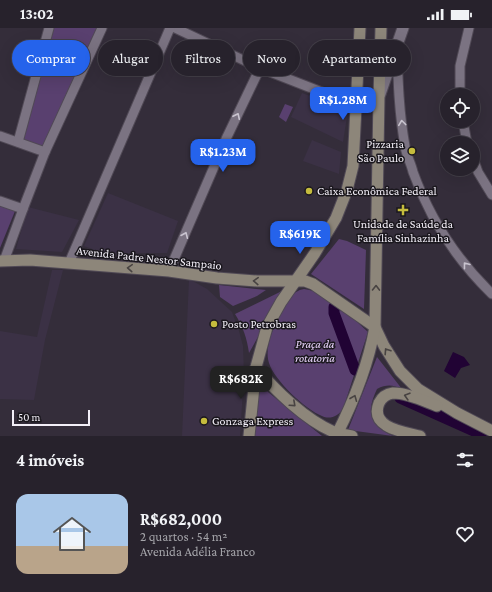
<!DOCTYPE html>
<html lang="pt">
<head>
<meta charset="utf-8">
<style>
  body { margin:0; font-family:"Crimson Pro",serif; background:#2f2a34; color:#f1f3f6; height:100vh; display:flex; flex-direction:column; font-size:15px; white-space:nowrap }
  * { box-sizing:border-box; margin:0 }
  p { font-size:13px; color:#a4a4a9 }
  .icon { flex:none; width:22px; height:22px; fill:none; stroke:currentColor; stroke-width:2; stroke-linecap:round; stroke-linejoin:round }
  .map { position:relative; height:408px; overflow:hidden }
  .details { display:flex; flex-direction:column; background:#27222c; flex:1 }
  .details>* { flex:none }
  .top-card { position:absolute; left:12px; top:12px; width:468px; height:36px; display:flex; gap:8px }
  .controls { position:absolute; left:440px; top:60px; display:grid; gap:8px }
  .controls a { display:grid; place-items:center; width:40px; height:40px; border-radius:50%; background:#27222c; box-shadow:0 4px 16px #0002,0 0 0 1px #433f48; font-size:20px }
  .scale { position:absolute; left:12px; bottom:10px; width:78px; box-sizing:border-box; padding-left:4px; border:2px solid #f3eff8; border-top:0; font-size:11px; line-height:14px; white-space:nowrap; color:#f3eff8; -webkit-text-stroke:3px #1a171d; paint-order:stroke }
  .price { position:absolute; translate:-50% -34px; padding:0 9px; border-radius:8px; background:#2563eb; color:#fff; font-size:13px; line-height:26px; filter:drop-shadow(0 1px 2px #0008) }
  .price::after { content:''; position:absolute; left:50%; top:24px; width:12px; height:9px; margin-left:-6px; background:inherit; clip-path:polygon(0 0,100% 0,50% 100%) }
  .price.on { background:#222; color:#fff }
  ul { padding:0; list-style:none }
  li { display:flex; align-items:center; gap:12px; height:100px; padding:0 16px }
  li span { display:grid; place-items:center; flex:none; width:112px; height:80px; border-radius:12px; color:#555 }
  li>.icon { margin-inline-start:auto }
  span .icon { width:48px; height:48px; fill:#fffc; stroke-width:1 }
  li b { font-size:17px }
  h2 { display:flex; justify-content:space-between; align-items:center; height:48px; padding:0 16px; font-size:17px }
  .tag { padding:0 14px; border-radius:18px; background:#27222c; box-shadow:0 4px 16px #0002,0 0 0 1px #433f48; font-size:14px; line-height:36px }
  .tag.on { background:#2563eb; color:#fff }
  .status { display:flex; justify-content:space-between; align-items:center; height:28px; padding:0 20px; background:#27222c; direction:ltr }
  .status svg { height:11px; fill:currentColor }
  .map>svg:first-child { display:block }
</style>
</head>
<body>
<div class="status"><b>13:02</b><svg viewBox="0 0 49 12"><path d="M0 12V9h3v3zM5 12V6h3v6zM10 12V3h3v9zM15 12V0h3v12zM26 1h20v11H26zM47 4h2v5h-2z"/></svg></div>
<div class="map">
<svg width="492" height="408" viewBox="0 0 492 408">
  <rect width="100%" height="100%" fill="#342d3a"/>
  <g fill="#3b3145">
    <path d="M302 65 348 82 343 114 291 89Z"/>
    <path d="M312 112 341 124 339 146 303 133Z"/>
    <path d="M108 165 178 193 167 225H103L84 218Z"/>
    <path d="M28 179 79 192 62 224 16 221Z"/>
    <path d="M52 242H63L45 312 34 372 0 371V303L37 309Z"/>
    <path d="M189 251 207 261 232 284 239 303 243 318 244 346 240 408H182Z"/>
  </g>
  <g fill="#59406f">
    <path d="M50 0H99L45 123 20 114Z"/>
    <path d="M285 76 293 79 286 94 279 89Z"/>
    <path d="M0 178 15 183 0 220Z"/>
    <path d="M339 211 347 213 366 222 364 281 311 246Z"/>
    <path d="M219 257 266 262 257 268 233 278 220 269Z"/>
    <path d="M304 261C326 263 353 290 368 304L343 381C338 388 330 392 322 388 306 382 274 352 269 335 264 318 274 299 282 283 287 273 292 263 304 261Z"/>
    <path d="M284 262 249 325C247 310 243 299 235 286Z"/>
    <path d="M377 329 402 361C393 357 387 356 377 361 366 384 369 397 393 408L348 402Z"/>
    <path d="M261 355 268 364 322 408H253L257 376Z"/>
  </g>
  <path fill="#210334" d="M453 324 464 329 470 337 461 340 455 350 444 343Z"/>
  <g fill="none" stroke-linecap="round" stroke-linejoin="round">
    <g stroke="#210334" stroke-width="11">
      <path d="M334 279V285L355 342"/>
      <path d="M400 370 485 408"/>
    </g>
    <g stroke="#504955" stroke-width="11">
      <g id="minor">
        <path d="M175 0 260 40 355 77"/>
        <path d="M397 20C398 53 399 85 405 118 406 127 411 135 413 144 430 191 457 232 492 266"/>
        <path d="M460 67V38L469 0"/>
        <path d="M463 93 467 115"/>
        <path d="M0 108 45 124"/>
        <path d="M18 114 49 0"/>
        <path d="M473 130 478 144 492 167"/>
        <path d="M0 173 23 181"/>
        <path d="M4 233 23 181 45 124 102 0"/>
        <path d="M69 235 170 0"/>
        <path d="M169 243 226 111 260 40"/>
      </g>
    </g>
    <g stroke="#504955" stroke-width="13">
      <path id="tertiary" d="M380 66 403 0"/>
    </g>
    <g stroke="#504955" stroke-width="13">
      <g id="secondary">
        <path d="M0 233 30 232 169 243 217 250 257 253H305L313 256 375 299 384 318 400 343 418 361 457 385 492 403"/>
        <path d="M256 339C274 362 307 393 334 404 340 406 346 407 352 408"/>
        <path d="M249 408 256 339 267 299 281 274 315 225 336 190 347 162 353 138 360 0"/>
        <path d="M336 408C354 373 368 338 375 299L379 68 381 0"/>
        <path d="M420 408C404 404 369 400 379 375 382 369 386 366 393 365 408 365 424 373 437 378"/>
      </g>
    </g>
    <use href="#minor" stroke="#7b7382" stroke-width="9"/>
    <use href="#tertiary" stroke="#7b7382" stroke-width="11"/>
    <use href="#secondary" stroke="#8d867a" stroke-width="11"/>
  </g>
  <defs><path id="oneway-chevron" d="M-2-3.5L2.5 0L-2 3.5" fill="none" stroke-width="1.6" stroke-linecap="round" stroke-linejoin="round"/></defs>
  <g stroke="#c9c4cf">
    <use href="#oneway-chevron" transform="translate(237 88) rotate(-65)"/>
    <use href="#oneway-chevron" transform="translate(402 95) rotate(-97)"/>
    <use href="#oneway-chevron" transform="translate(185 207) rotate(-67)"/>
    <use href="#oneway-chevron" transform="translate(466 237) rotate(-128)"/>
  </g>
  <g stroke="#484342">
    <use href="#oneway-chevron" transform="translate(130 240) rotate(-176)"/>
    <use href="#oneway-chevron" transform="translate(256 253) rotate(-177)"/>
    <use href="#oneway-chevron" transform="translate(376 260) rotate(-89)"/>
    <use href="#oneway-chevron" transform="translate(387 323) rotate(-123)"/>
    <use href="#oneway-chevron" transform="translate(407 368) rotate(-164)"/>
    <use href="#oneway-chevron" transform="translate(354 370) rotate(-68)"/>
    <use href="#oneway-chevron" transform="translate(293 376) rotate(42)"/>
  </g>
  <g fill="#c5bc3d" stroke="#1a171d" stroke-width="1.5">
    <circle cx="412" cy="123" r="4"/>
    <circle cx="309" cy="163" r="4"/>
    <path d="M401 176h4v4h4v4h-4v4h-4v-4h-4v-4h4z"/>
    <circle cx="214" cy="296" r="4"/>
    <circle cx="204" cy="393" r="4"/>
  </g>
  <g text-anchor="middle" dominant-baseline="central" stroke-width="3" stroke-linejoin="round" paint-order="stroke">
    <g font-size="12" fill="#f3eff8" stroke="#1a171d" text-anchor="start">
      <text x="404" y="116" text-anchor="end">Pizzaria<tspan x="404" dy="14">São Paulo</tspan></text>
      <text x="317" y="163">Caixa Econômica Federal</text>
      <text x="403" y="196" text-anchor="middle">Unidade de Saúde da<tspan x="403" dy="14">Família Sinhazinha</tspan></text>
      <text x="222" y="296">Posto Petrobras</text>
      <text x="212" y="393">Gonzaga Express</text>
    </g>
    <g font-size="12" fill="#f3eff8" stroke="#1a171d">
      <text transform="translate(149 230) rotate(6)">Avenida Padre Nestor Sampaio</text>
    </g>
    <g font-size="12" font-style="italic" fill="#ead5fd" stroke="#1a171d">
      <text x="315" y="316">Praça da<tspan x="315" dy="14">rotatoria</tspan></text>
    </g>
  </g>
</svg>
<div class="controls">
<a><svg class="icon" aria-label="locate" viewBox="0 0 24 24"><circle cx="12" cy="12" r="6"/><path d="M12 2v4M12 18v4M2 12h4M18 12h4"/></svg></a>
<a><svg class="icon" aria-label="layers" viewBox="0 0 24 24"><path d="M12 4l9 5-9 5-9-5zM3 14l9 5 9-5"/></svg></a>
</div>
<div class="scale">50 m</div>
<b class="price" style="left:343px;top:93px">R$1.28M</b>
<b class="price" style="left:223px;top:145px">R$1.23M</b>
<b class="price" style="left:300px;top:227px">R$619K</b>
<b class="price on" style="left:241px;top:372px">R$682K</b>
<div class="top-card">
<a class="tag on">Comprar</a>
<a class="tag">Alugar</a>
<a class="tag">Filtros</a>
<a class="tag">Novo</a>
<a class="tag">Apartamento</a>
</div>
</div>
<section class="details">
<h2>4 imóveis<svg class="icon" aria-label="filters" viewBox="0 0 24 24"><path d="M4 7h16M4 17h16"/><circle cx="9" cy="7" r="2"/><circle cx="15" cy="17" r="2"/></svg></h2>
<ul>
<li><span style="background:linear-gradient(#a9c7e8 65%,#b9a48a 0)"><svg class="icon" aria-label="home" viewBox="0 0 24 24"><path d="M3 11l9-7 9 7M6 9v11h12V9"/></svg></span><div><b>R$682,000</b><p>2 quartos · 54 m²</p><p>Avenida Adélia Franco</p></div><svg class="icon" aria-label="heart" viewBox="0 0 24 24"><path d="M12 20l-8-8c-3-5 5-10 8-4 3-6 11-1 8 4z"/></svg></li>
</ul>
</section>
</body>
</html>
